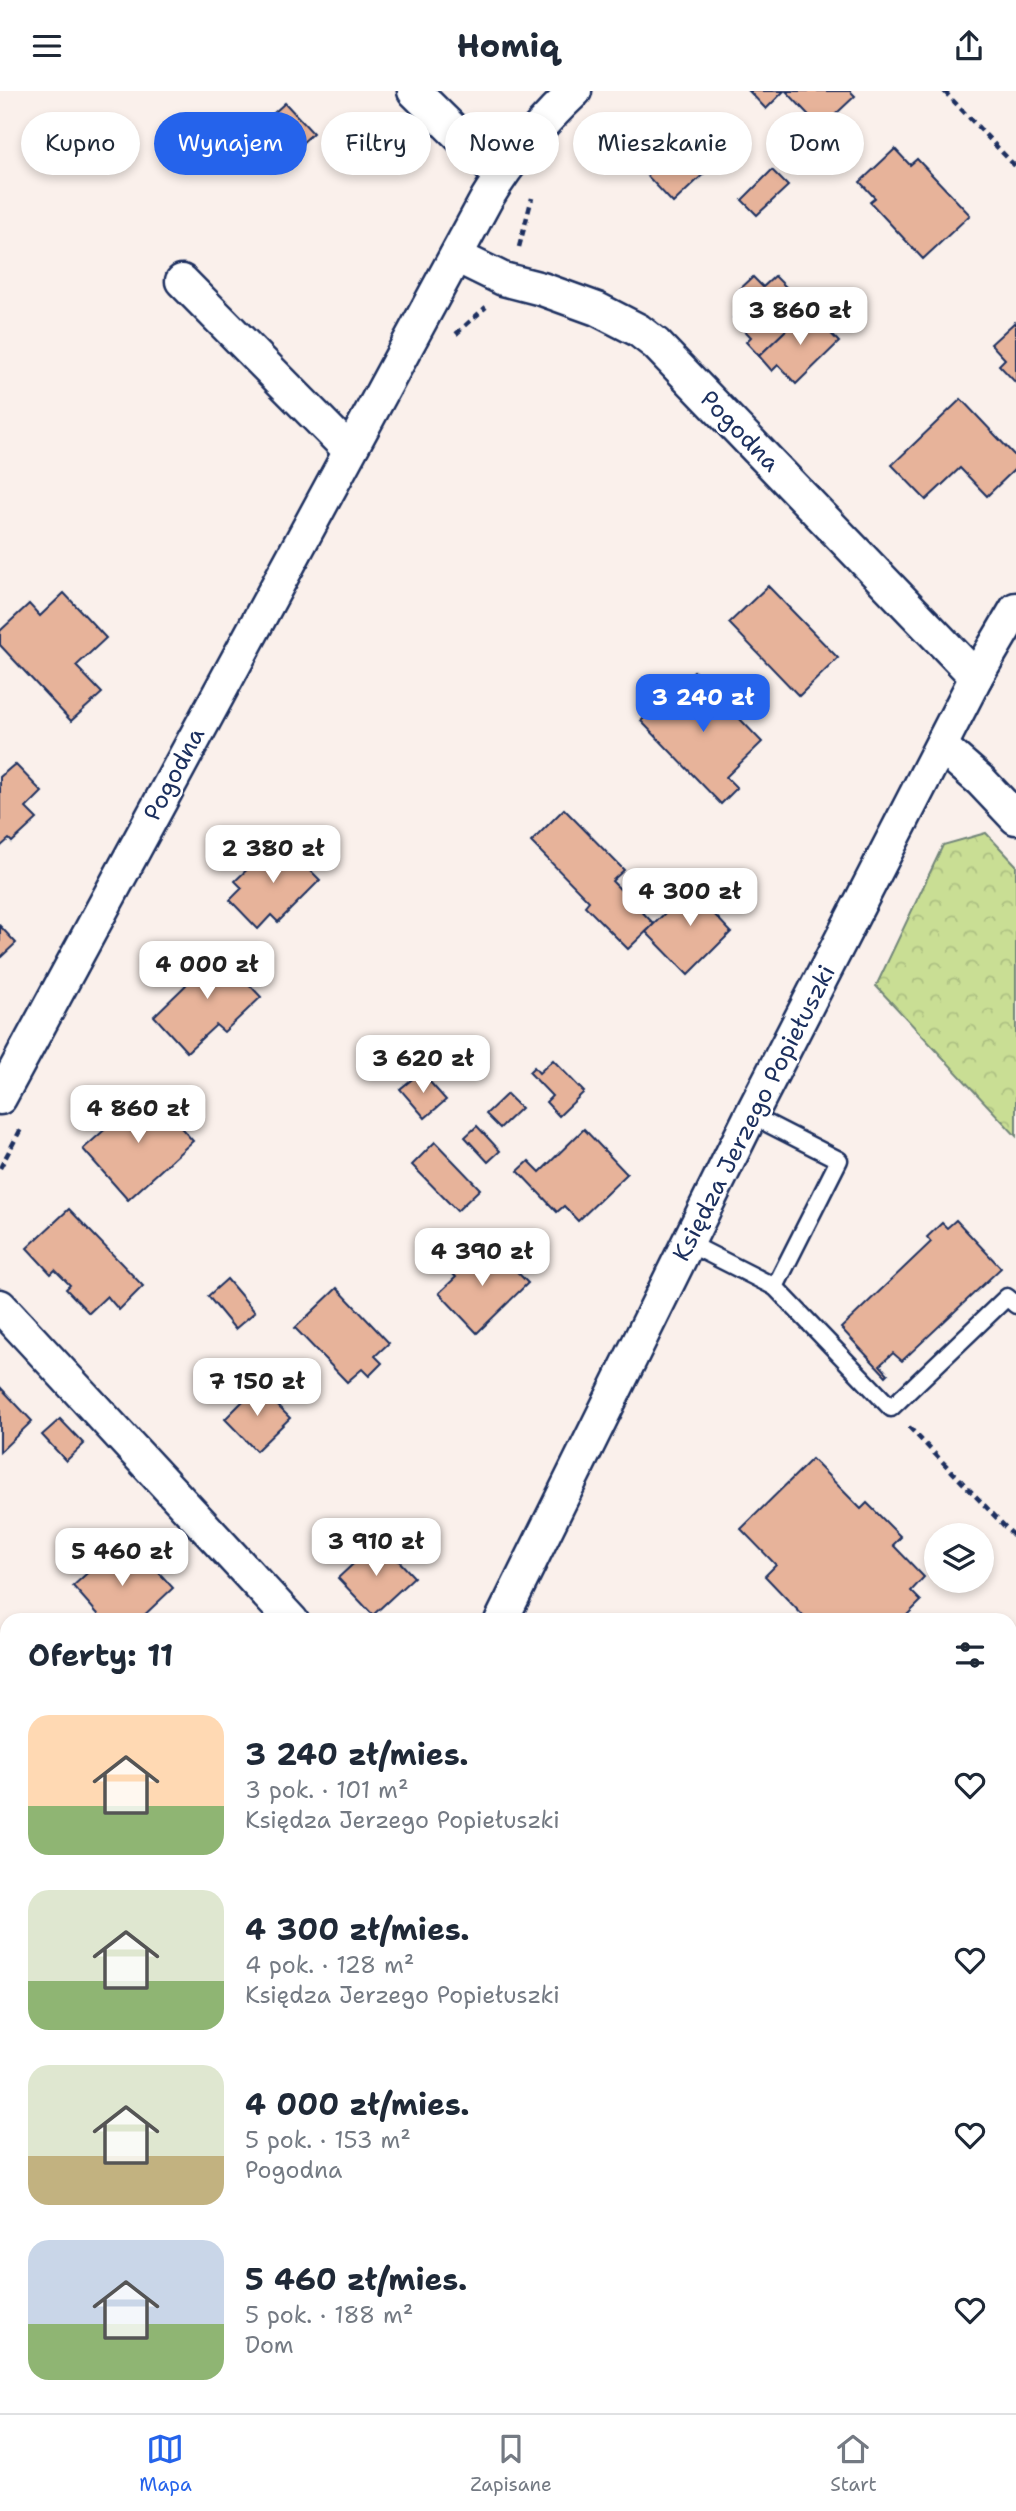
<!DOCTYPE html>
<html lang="pl">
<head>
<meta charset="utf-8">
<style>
  body { margin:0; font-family:"Shantell Sans",sans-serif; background:#f6f6f7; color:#1f2937; height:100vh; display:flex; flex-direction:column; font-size:26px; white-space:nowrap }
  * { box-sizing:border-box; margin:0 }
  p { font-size:23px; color:#747a83 }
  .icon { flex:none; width:38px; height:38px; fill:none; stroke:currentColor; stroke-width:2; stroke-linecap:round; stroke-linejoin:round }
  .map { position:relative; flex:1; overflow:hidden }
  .side { position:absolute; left:0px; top:1522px; width:1017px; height:800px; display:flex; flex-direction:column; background:#fff; border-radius:21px 21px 0 0; box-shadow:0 4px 10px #0003 }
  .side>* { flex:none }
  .hud { position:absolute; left:21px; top:21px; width:975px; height:63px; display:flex; gap:14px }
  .fabs { position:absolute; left:924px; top:1432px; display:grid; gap:14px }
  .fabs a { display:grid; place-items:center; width:70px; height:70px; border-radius:50%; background:#fff; box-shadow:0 4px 10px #0003; font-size:35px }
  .price { position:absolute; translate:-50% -60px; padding:0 16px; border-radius:14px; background:#fff; color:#222; font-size:23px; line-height:46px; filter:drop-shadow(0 2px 4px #0008) }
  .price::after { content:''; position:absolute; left:50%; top:42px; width:21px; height:16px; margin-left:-10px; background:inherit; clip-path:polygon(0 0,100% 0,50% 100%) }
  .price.on { background:#2563eb; color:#fff }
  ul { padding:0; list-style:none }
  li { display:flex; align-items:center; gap:21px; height:175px; padding:0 28px }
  li span { display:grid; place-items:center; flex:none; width:196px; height:140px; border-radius:21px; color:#555 }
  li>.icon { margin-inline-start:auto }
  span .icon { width:84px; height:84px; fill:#fffc; stroke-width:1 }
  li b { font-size:30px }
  h2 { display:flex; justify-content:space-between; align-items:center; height:84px; padding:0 28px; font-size:30px }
  .chip { padding:0 24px; border-radius:32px; background:#fff; box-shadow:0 4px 10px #0003; font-size:24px; line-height:63px }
  .chip.on { background:#2563eb; color:#fff }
  header { display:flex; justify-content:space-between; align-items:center; height:91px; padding:0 28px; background:#fff; font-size:32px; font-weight:700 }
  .tab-bar { display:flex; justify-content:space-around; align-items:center; height:98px; border-top:2px solid #e0e1e3; background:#fff; font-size:19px; color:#747a83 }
  .tab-bar a { display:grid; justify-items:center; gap:4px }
  .tab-bar .on { color:#2563eb }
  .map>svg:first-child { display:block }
</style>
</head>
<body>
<header><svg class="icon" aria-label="menu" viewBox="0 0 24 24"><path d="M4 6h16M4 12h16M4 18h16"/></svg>Homiq<svg class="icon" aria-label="share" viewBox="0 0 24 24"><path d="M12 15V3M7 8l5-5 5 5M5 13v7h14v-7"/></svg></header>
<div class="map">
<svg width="1016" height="2322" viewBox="0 0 1016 2322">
  <defs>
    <pattern id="forest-crowns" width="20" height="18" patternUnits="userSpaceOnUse" patternTransform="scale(1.75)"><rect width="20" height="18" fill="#c9de94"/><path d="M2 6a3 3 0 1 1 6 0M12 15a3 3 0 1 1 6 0" fill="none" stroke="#acbf82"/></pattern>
  </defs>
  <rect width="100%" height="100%" fill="#faf0eb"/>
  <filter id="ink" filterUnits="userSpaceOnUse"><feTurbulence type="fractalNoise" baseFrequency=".0143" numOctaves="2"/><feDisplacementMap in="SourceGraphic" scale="14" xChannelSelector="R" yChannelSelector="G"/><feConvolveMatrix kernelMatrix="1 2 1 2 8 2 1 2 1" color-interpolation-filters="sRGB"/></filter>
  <g filter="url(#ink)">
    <path fill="url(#forest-crowns)" stroke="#728679" stroke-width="2" d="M986 742 1016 774V1045L876 895 943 754Z"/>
    <g fill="#e7b39a" stroke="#1b2f5e" stroke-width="2">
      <path d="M749 0H784L766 18Z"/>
      <path d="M786 0H850L855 5 821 37Z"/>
      <path d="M285 12 313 42 271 81 242 51Z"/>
      <path d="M652 34 665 48 676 38 712 75 673 112 640 77 634 82 619 66Z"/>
      <path d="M895 58 910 74 917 68 970 124 923 168 870 111 875 107 860 91Z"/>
      <path d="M772 79 788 95 757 124 742 109Z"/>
      <path d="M775 185 808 218 759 265 746 251 751 246 733 227 748 211 738 200 753 186 763 196Z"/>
      <path d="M808 218 839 251 796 293 778 274 772 280 759 265Z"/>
      <path d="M1015 231 1016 232V292L999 274 1005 268 991 253Z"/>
      <path d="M961 308 1016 366V377L987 405 960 377 926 409 892 374Z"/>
      <path d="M768 495 838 567 799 605 729 532Z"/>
      <path d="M64 502 106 547 76 575 102 602 71 630 0 554V540L29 513 40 525Z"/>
      <path d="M694 580 762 651 726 686 737 697 721 713 641 630Z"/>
      <path d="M15 673 42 701 26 717 37 728 12 751 9 748 0 756V686Z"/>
      <path d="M564 718 624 779 612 790 654 833 628 858 585 815 589 810 531 751Z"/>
      <path d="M279 748 320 789 278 831 271 824 258 838 230 809 242 797 235 790Z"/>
      <path d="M698 789 722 813 713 822 731 841 688 884 646 841Z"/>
      <path d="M0 835 16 852 1 866 0 865Z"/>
      <path d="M214 856 261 906 224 941 216 934 187 961 154 925 186 894 180 888Z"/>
      <path d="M553 969 584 1001 559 1025 546 1011 552 1005 529 981 534 976 539 982Z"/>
      <path d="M421 981 446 1009 425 1027 400 998Z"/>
      <path d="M148 1000 193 1050 128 1109 83 1058Z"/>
      <path d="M507 1003 521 1017 500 1037 486 1023Z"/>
      <path d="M477 1035 500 1060 488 1071 465 1046Z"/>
      <path d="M584 1038 627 1083 578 1130 564 1115 557 1121 518 1080 529 1070 540 1081Z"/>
      <path d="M435 1051 480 1098 457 1120 412 1074Z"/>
      <path d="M69 1118 143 1195 119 1219 107 1205 89 1222 66 1198 70 1194 55 1179 51 1183 27 1157Z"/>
      <path d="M956 1129 1001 1177 902 1270 893 1262 880 1274 888 1283 886 1285 841 1237 931 1151 927 1146 942 1132 947 1137Z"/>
      <path d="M493 1156 528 1192 477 1242 439 1202 456 1186 446 1177 461 1163 473 1175Z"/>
      <path d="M227 1188 255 1221 235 1238 208 1205Z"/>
      <path d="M337 1197 389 1252 375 1265 382 1272 369 1285 362 1278 347 1291 295 1237Z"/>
      <path d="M258 1295 290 1327 256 1360 225 1328Z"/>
      <path d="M0 1296 32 1330 0 1361Z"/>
      <path d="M60 1328 84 1353 66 1370 42 1344Z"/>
      <path d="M812 1368 861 1418 867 1412 901 1446 893 1454 924 1486 911 1500 921 1510 901 1530H808L765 1485 776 1474 741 1438Z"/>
      <path d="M379 1449 414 1486 373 1524 338 1487Z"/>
      <path d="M118 1454 144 1482 152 1474 173 1497 138 1530H104L73 1495Z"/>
      <path d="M7 1575V1627L0 1623V1587Z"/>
      <path d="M0 1819 7 1827V1861L0 1867Z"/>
      <path d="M7 1898V1927H6L0 1920V1904Z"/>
      <path d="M414 2315H480L473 2322H420Z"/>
    </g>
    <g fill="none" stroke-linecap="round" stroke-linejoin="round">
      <g stroke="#1b2f5e" stroke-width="21">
        <g id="lane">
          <path d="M688 1152 775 1196 839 1069 751 1024"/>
          <path d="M775 1196 891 1317 1007 1206 1016 1214"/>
        </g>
      </g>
      <g stroke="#1b2f5e" stroke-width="37">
        <g id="street">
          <path d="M414 0 500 85"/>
          <path d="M456 165 503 188 542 198 597 218 638 239 656 253 976 586"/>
          <path d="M182 190 349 359"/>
          <path d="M942 656 981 690 1016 727"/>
          <path d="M0 1007 487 107C511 67 541 32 575 0"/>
          <path d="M0 1215 292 1530"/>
          <path d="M501 1530 751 1024 976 586 1016 518"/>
          <path d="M1010 2065 1016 2052"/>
          <path d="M594 2315 601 2322"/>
          <path d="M89 2322 96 2315"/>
          <path d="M881 2322 885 2315"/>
        </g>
      </g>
      <g stroke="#1b2f5e" stroke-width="44">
        <g id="secondary">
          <path d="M0 2285 7 2293"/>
          <path d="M25 2315 31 2322"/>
        </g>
      </g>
      <g stroke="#1b2f5e" stroke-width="4.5" stroke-dasharray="7 5" stroke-linecap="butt">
        <path d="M944 0 1016 76"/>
        <path d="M519 156 532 107"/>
        <path d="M456 243 486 216"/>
        <path d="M0 1077 22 1036"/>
        <path d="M909 1336 1016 1447"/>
        <path d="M0 2122 7 2130"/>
        <path d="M168 2315 174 2322"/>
      </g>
      <use href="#lane" stroke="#fff" stroke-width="16"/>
      <use href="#street" stroke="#fff" stroke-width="32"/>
      <use href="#secondary" stroke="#fff" stroke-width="38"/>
    </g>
  </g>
  <g text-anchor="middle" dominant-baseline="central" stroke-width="5" stroke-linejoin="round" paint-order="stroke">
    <g font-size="24" fill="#1b2f5e" stroke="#fff">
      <text transform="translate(740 340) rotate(46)">Pogodna</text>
      <text transform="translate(174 683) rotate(-62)">Pogodna</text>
      <text transform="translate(754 1022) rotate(-63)">Księdza Jerzego Popiełuszki</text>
    </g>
  </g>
</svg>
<div class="fabs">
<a><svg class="icon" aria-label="layers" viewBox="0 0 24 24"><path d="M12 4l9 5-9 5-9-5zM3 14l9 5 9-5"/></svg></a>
</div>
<b class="price" style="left:800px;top:256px">3 860 zł</b>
<b class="price on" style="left:703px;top:643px">3 240 zł</b>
<b class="price" style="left:273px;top:794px">2 380 zł</b>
<b class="price" style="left:690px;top:837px">4 300 zł</b>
<b class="price" style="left:207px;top:910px">4 000 zł</b>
<b class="price" style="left:423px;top:1004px">3 620 zł</b>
<b class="price" style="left:138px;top:1054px">4 860 zł</b>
<b class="price" style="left:482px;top:1197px">4 390 zł</b>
<b class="price" style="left:257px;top:1327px">7 150 zł</b>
<b class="price" style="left:376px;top:1487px">3 910 zł</b>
<b class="price" style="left:122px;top:1497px">5 460 zł</b>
<div class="hud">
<a class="chip">Kupno</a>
<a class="chip on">Wynajem</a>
<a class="chip">Filtry</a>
<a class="chip">Nowe</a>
<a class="chip">Mieszkanie</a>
<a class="chip">Dom</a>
</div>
<section class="side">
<h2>Oferty: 11<svg class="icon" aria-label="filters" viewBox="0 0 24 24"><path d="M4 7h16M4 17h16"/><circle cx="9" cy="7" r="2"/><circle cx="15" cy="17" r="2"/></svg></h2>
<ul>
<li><span style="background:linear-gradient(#ffd9b3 65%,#8fb573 0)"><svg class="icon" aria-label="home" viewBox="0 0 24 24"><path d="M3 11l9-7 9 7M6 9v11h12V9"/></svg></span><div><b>3 240 zł/mies.</b><p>3 pok. · 101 m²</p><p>Księdza Jerzego Popiełuszki</p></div><svg class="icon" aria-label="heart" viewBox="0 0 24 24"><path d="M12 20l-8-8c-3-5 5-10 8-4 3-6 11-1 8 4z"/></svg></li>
<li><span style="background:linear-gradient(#dfe7d0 65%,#8fb573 0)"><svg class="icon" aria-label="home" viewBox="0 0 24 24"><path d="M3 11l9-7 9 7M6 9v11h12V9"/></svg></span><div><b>4 300 zł/mies.</b><p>4 pok. · 128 m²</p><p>Księdza Jerzego Popiełuszki</p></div><svg class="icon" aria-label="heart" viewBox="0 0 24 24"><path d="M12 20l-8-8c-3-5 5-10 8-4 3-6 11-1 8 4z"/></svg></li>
<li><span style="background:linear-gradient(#dfe7d0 65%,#c2b280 0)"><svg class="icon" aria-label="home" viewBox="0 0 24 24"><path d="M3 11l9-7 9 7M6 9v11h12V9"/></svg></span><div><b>4 000 zł/mies.</b><p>5 pok. · 153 m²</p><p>Pogodna</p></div><svg class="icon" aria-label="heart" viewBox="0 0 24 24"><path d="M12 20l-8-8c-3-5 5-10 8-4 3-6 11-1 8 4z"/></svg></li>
<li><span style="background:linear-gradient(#c9d6e8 60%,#8fb573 0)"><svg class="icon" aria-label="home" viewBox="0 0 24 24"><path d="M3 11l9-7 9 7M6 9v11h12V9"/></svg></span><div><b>5 460 zł/mies.</b><p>5 pok. · 188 m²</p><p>Dom</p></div><svg class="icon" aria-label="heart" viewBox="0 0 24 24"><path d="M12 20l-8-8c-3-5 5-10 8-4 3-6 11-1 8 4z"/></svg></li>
</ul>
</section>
</div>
<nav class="tab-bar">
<a class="on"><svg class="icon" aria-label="map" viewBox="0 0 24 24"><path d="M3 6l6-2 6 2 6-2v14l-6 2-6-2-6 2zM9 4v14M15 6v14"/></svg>Mapa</a>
<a><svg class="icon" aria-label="saved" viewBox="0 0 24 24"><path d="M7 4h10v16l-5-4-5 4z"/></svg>Zapisane</a>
<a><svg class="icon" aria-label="home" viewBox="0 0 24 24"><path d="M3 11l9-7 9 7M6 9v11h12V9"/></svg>Start</a>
</nav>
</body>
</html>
